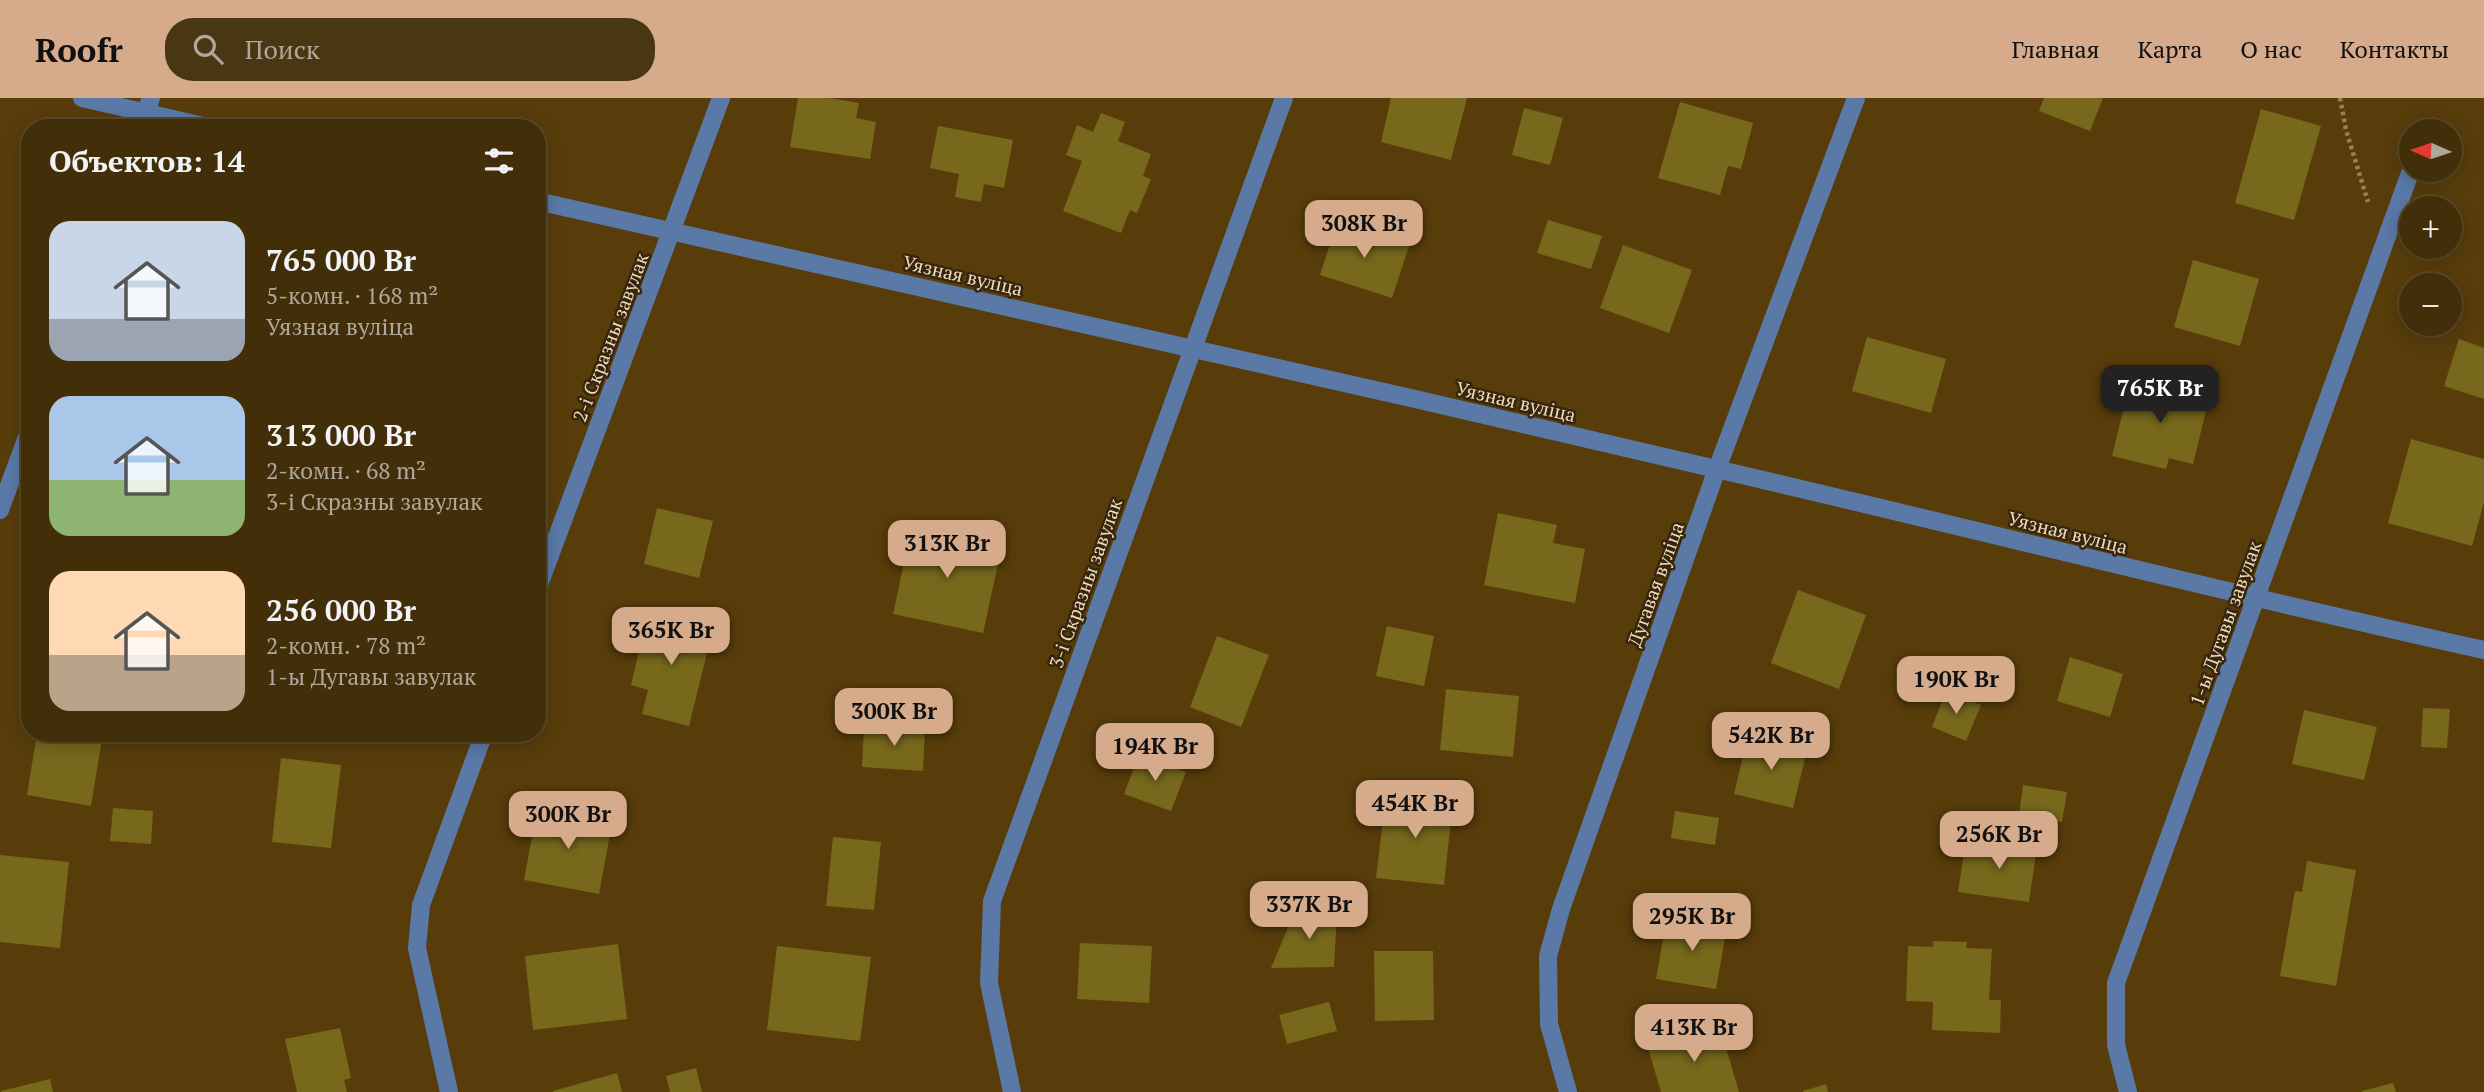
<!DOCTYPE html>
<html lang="ru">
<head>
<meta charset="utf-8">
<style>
  body { margin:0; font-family:"PT Serif",serif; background:#493612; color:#f1f3f6; height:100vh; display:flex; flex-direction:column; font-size:26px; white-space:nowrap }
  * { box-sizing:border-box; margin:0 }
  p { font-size:23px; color:#aea89c }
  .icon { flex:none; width:38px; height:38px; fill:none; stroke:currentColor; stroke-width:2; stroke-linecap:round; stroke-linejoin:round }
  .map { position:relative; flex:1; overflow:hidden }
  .drawer { position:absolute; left:21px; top:21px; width:525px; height:623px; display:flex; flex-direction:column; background:#422e08; border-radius:28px; box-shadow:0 4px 18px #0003,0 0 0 2px #5a4a29 }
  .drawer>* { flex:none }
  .needle { width:46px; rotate:273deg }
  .fabs { position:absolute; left:2399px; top:21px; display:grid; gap:14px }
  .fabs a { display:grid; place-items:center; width:63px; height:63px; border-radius:50%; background:#422e08; box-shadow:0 4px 18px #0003,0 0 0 2px #5a4a29; font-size:35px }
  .price { position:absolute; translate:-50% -60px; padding:0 16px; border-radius:14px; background:#d6ab8b; color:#111; font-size:23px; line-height:46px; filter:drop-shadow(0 2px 4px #0008) }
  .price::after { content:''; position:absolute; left:50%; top:42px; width:21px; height:16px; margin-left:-10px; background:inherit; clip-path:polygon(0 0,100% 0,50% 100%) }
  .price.on { background:#222; color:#fff }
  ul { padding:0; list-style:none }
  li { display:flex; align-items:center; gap:21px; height:175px; padding:0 28px }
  li span { display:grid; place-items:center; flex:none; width:196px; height:140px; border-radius:21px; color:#555 }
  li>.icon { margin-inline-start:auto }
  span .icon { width:84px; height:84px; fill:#fffc; stroke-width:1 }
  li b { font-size:30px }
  h2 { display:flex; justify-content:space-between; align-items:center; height:84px; padding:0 28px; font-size:30px }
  header { display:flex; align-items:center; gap:42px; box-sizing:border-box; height:98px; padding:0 35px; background:#d6ab8b; color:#111 }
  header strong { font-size:33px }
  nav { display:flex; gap:38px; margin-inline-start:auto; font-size:24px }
  .search { width:490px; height:63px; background:#493612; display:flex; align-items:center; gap:18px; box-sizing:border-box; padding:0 24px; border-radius:28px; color:#aea89c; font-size:26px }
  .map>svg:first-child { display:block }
</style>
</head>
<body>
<header>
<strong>Roofr</strong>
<div class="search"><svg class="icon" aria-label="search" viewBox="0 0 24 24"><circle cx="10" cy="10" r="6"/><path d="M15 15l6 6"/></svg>Поиск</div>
<nav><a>Главная</a><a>Карта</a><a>О нас</a><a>Контакты</a></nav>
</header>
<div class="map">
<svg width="2484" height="994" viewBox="0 0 2484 994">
  <rect width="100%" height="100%" fill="#583d0b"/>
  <g fill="#77681c">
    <path d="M798 0H829L859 5 856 20 876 24 870 61 790 49Z"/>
    <path d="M1391 0H1467L1451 62 1381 44Z"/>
    <path d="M2044 0H2103L2090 33 2039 13Z"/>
    <path d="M1680 4 1753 25 1741 71 1728 68 1720 97 1658 80Z"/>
    <path d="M1524 10 1563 20 1550 67 1512 57Z"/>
    <path d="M2261 11 2321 28 2294 122 2235 105Z"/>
    <path d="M1101 15 1125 24 1118 43 1151 56 1143 78 1151 81 1137 115 1130 112 1121 135 1063 113 1082 63 1066 57 1077 27 1093 34Z"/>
    <path d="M938 28 1013 42 1004 90 984 86 981 104 955 99 959 76 930 70Z"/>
    <path d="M1548 122 1602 138 1591 171 1537 155Z"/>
    <path d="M1337 125 1409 148 1392 200 1320 177Z"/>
    <path d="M1623 147 1692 172 1669 235 1600 210Z"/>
    <path d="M2193 162 2259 181 2240 248 2174 229Z"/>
    <path d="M1867 239 1946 261 1931 315 1852 293Z"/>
    <path d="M2459 241 2484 250V301L2444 288Z"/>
    <path d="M2131 281 2209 300 2193 366 2169 360 2166 371 2112 358Z"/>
    <path d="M2411 341 2484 361V404L2472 448 2388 425Z"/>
    <path d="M657 410 713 423 699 480 644 466Z"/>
    <path d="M1498 415 1557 427 1553 445 1585 451 1575 505 1484 487Z"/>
    <path d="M912 428 1002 448 983 535 893 516Z"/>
    <path d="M1798 492 1866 517 1839 591 1771 565Z"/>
    <path d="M648 515 713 531 689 628 642 616 648 592 631 587Z"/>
    <path d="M1387 528 1434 538 1424 588 1376 578Z"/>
    <path d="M1217 538 1269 557 1241 629 1190 609Z"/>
    <path d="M2070 559 2123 576 2110 619 2057 603Z"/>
    <path d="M1446 591 1519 598 1513 659 1440 652Z"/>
    <path d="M1946 593 1981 607 1966 643 1932 629Z"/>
    <path d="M2423 610 2450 611 2447 650 2421 649Z"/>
    <path d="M2304 612 2377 629 2364 682 2292 666Z"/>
    <path d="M864 628 925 632 923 673 862 669Z"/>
    <path d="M37 635H103L91 708 27 697Z"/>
    <path d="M1748 638 1807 652 1793 710 1734 696Z"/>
    <path d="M1139 657 1186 674 1171 713 1124 696Z"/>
    <path d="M281 660 341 667 331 750 272 744Z"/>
    <path d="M2023 687 2067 694 2062 724 2019 718Z"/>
    <path d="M1386 696 1453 703 1444 787 1376 780Z"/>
    <path d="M113 710 153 713 151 746 110 743Z"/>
    <path d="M537 711 612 725 599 796 524 782Z"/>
    <path d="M1675 713 1719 720 1715 747 1671 740Z"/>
    <path d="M833 739 881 744 874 812 826 808Z"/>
    <path d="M1983 742 2037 749 2029 804 1958 794 1964 755 1980 758Z"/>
    <path d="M0 757 69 764 60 850 0 844Z"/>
    <path d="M2307 763 2356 772 2336 888 2280 878 2295 793 2302 794Z"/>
    <path d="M1295 813 1337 814 1334 869 1271 870Z"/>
    <path d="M1667 819 1727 829 1716 891 1656 881Z"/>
    <path d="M1933 843 1967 844 1966 850 1992 851 1989 902H2001L2000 935 1932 932 1933 904 1906 903 1908 848 1933 849Z"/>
    <path d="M1080 845 1152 848 1149 905 1077 901Z"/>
    <path d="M618 846 627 921 533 932 525 858Z"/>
    <path d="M777 848 871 859 860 943 767 932Z"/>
    <path d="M1374 853H1433L1434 922 1375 923Z"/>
    <path d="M1329 904 1337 933 1287 946 1279 917Z"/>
    <path d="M1720 929 1739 994H1661L1648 950Z"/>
    <path d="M340 930 351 980 344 982 347 994H297L285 941Z"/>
    <path d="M696 970 702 994H670L666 978Z"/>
    <path d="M617 975 622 994H553V993Z"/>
    <path d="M50 981 53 994H1V993Z"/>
    <path d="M2393 985 2396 994H2362V993Z"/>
    <path d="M1826 986 1828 994H1803V993Z"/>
  </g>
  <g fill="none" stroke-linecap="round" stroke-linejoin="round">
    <path stroke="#998057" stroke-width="4.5" stroke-dasharray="3.5 3.5" stroke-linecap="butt" d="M2340 0 2346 32 2368 104"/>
    <g stroke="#5a79a7" stroke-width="18">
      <path d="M82 0 212 30"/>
      <path d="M140 30 151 0"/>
      <path d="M537 103C929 190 1321 278 1712 370 1970 430 2226 495 2484 552"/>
      <path d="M0 412 30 331"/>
      <path d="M537 492 721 0"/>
      <path d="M449 994 417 850 421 807 484 635"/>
      <path d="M1012 994 989 885 992 803 1284 0"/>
      <path d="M1568 994 1549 926 1548 858 1561 811 1717 371 1856 0"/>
      <path d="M2128 994 2116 947V885L2410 75"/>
    </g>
  </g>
  <g text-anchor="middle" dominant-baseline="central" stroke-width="5" stroke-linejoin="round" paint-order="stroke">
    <g font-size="19" fill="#f0dbbd" stroke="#36260d">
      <text transform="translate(963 177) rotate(13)">Уязная вуліца</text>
      <text transform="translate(610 239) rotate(-69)">2-і Скразны завулак</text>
      <text transform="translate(1516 303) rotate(13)">Уязная вуліца</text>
      <text transform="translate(2068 434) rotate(14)">Уязная вуліца</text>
      <text transform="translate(1085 485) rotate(-70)">3-і Скразны завулак</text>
      <text transform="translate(1655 486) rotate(-70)">Дугавая вуліца</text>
      <text transform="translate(2225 525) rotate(-70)">1-ы Дугавы завулак</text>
    </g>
  </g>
</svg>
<div class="fabs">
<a><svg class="needle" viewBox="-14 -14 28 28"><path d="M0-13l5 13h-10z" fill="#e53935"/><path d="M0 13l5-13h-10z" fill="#aea89c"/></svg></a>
<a>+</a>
<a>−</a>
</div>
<b class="price" style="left:1364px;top:162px">308K Br</b>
<b class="price on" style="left:2160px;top:327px">765K Br</b>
<b class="price" style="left:947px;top:482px">313K Br</b>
<b class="price" style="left:671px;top:569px">365K Br</b>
<b class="price" style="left:1956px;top:618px">190K Br</b>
<b class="price" style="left:894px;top:650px">300K Br</b>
<b class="price" style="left:1771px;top:674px">542K Br</b>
<b class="price" style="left:1155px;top:685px">194K Br</b>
<b class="price" style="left:1415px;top:742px">454K Br</b>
<b class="price" style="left:568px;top:753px">300K Br</b>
<b class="price" style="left:1999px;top:773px">256K Br</b>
<b class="price" style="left:1309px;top:843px">337K Br</b>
<b class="price" style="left:1692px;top:855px">295K Br</b>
<b class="price" style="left:1694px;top:966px">413K Br</b>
<section class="drawer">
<h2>Объектов: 14<svg class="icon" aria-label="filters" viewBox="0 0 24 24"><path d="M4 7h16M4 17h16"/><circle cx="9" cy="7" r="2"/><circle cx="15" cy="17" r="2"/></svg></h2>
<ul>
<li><span style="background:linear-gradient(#c9d6e8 70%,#9aa5b1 0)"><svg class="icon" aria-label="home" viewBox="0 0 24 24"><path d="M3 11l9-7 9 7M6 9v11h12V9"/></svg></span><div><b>765 000 Br</b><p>5-комн. · 168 m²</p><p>Уязная вуліца</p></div></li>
<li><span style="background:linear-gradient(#a9c7e8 60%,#8fb573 0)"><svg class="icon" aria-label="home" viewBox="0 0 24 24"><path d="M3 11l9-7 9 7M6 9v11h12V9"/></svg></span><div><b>313 000 Br</b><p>2-комн. · 68 m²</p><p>3-і Скразны завулак</p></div></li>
<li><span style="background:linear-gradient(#ffd9b3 60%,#b9a48a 0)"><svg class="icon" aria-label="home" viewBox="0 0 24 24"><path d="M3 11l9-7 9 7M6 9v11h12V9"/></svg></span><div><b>256 000 Br</b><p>2-комн. · 78 m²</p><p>1-ы Дугавы завулак</p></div></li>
</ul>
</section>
</div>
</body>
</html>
